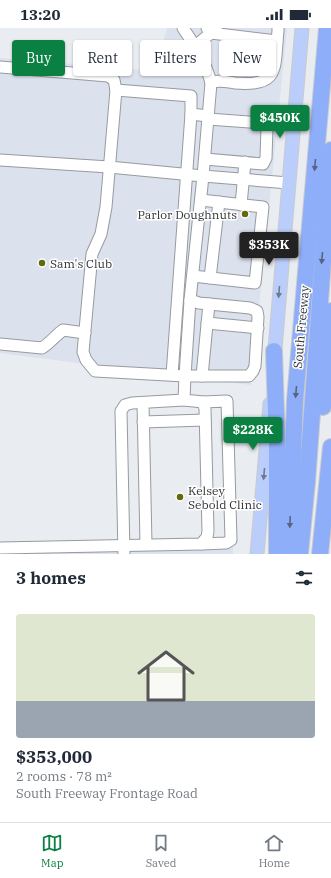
<!DOCTYPE html>
<html lang="en">
<head>
<meta charset="utf-8">
<style>
  body { margin:0; font-family:"IBM Plex Serif",serif; background:#f2f2f3; color:#1f2937; height:100vh; display:flex; flex-direction:column; font-size:15px; white-space:nowrap }
  * { box-sizing:border-box; margin:0 }
  p { font-size:13px; color:#747a83 }
  .icon { flex:none; width:22px; height:22px; fill:none; stroke:currentColor; stroke-width:2; stroke-linecap:round; stroke-linejoin:round }
  .map { position:relative; height:526px; overflow:hidden }
  .details { display:flex; flex-direction:column; background:#fff; flex:1 }
  .details>* { flex:none }
  .banner { position:absolute; left:12px; top:12px; width:307px; height:36px; display:flex; gap:8px }
  .price { position:absolute; translate:-50% -34px; padding:0 9px; border-radius:4px; background:#0b8043; color:#fff; font-size:13px; line-height:26px; filter:drop-shadow(0 1px 2px #0008) }
  .price::after { content:''; position:absolute; left:50%; top:24px; width:12px; height:9px; margin-left:-6px; background:inherit; clip-path:polygon(0 0,100% 0,50% 100%) }
  .price.on { background:#222; color:#fff }
  ul { padding:0; list-style:none }
  li { display:grid; align-content:center; gap:8px; height:212px; padding:0 16px }
  li span { display:grid; place-items:center; height:124px; border-radius:4px; color:#555 }
  li>.icon { margin-inline-start:auto }
  span .icon { width:72px; height:72px; fill:#fffc; stroke-width:1 }
  li b { font-size:17px }
  h2 { display:flex; justify-content:space-between; align-items:center; height:48px; padding:0 16px; font-size:17px }
  .pill { padding:0 14px; border-radius:4px; background:#fff; box-shadow:0 1px 3px #0004; font-size:14px; line-height:36px }
  .pill.on { background:#0b8043; color:#fff }
  .status { display:flex; justify-content:space-between; align-items:center; height:28px; padding:0 20px; background:#fff; direction:ltr }
  .status svg { height:11px; fill:currentColor }
  .tab-bar { display:flex; justify-content:space-around; align-items:center; height:56px; border-top:1px solid #e0e1e3; background:#fff; font-size:11px; color:#747a83 }
  .tab-bar a { display:grid; justify-items:center; gap:2px }
  .tab-bar .on { color:#0b8043 }
  .map>svg:first-child { display:block }
</style>
</head>
<body>
<div class="status"><b>13:20</b><svg viewBox="0 0 49 12"><path d="M0 12V9h3v3zM5 12V6h3v6zM10 12V3h3v9zM15 12V0h3v12zM26 1h20v11H26zM47 4h2v5h-2z"/></svg></div>
<div class="map">
<svg width="331" height="526" viewBox="0 0 331 526">
  <rect width="100%" height="100%" fill="#e9ecf1"/>
  <g fill="#dbe1ed">
    <path d="M167 0H287L251 357 0 325V30L155 43Z"/>
    <path d="M233 517V526H0V525Z"/>
  </g>
  <g fill="none" stroke-linecap="round" stroke-linejoin="round">
    <g stroke="#979a9f" stroke-width="13">
      <g id="minor">
        <path d="M183 0C195 18 206 34 211 55L203 148 289 155"/>
        <path d="M207 0 211 5 277 13"/>
        <path d="M195 18 216 1"/>
        <path d="M0 39 108 48 114 52 116 62 191 68V86L208 88"/>
        <path d="M211 55C219 51 227 54 235 55 281 59 274 40 278 3V0"/>
        <path d="M116 62 106 179 101 206 92 226 83 324 86 332 95 343 185 348 190 272"/>
        <path d="M205 131 263 136 266 130 267 99 263 95 208 91"/>
        <path d="M0 132 109 139 203 148 190 272 199 275 250 280 257 283 258 289 255 338 253 343 249 348H185L184 372 203 374 205 381 208 503 207 509 201 516 0 520"/>
        <path d="M241 177 245 134"/>
        <path d="M193 248 255 255 263 179 201 172"/>
        <path d="M210 250 219 174"/>
        <path d="M207 295 258 300"/>
        <path d="M0 316 42 320C50 315 55 308 63 302L85 305"/>
        <path d="M172 347 191 86"/>
        <path d="M202 348 209 276"/>
        <path d="M143 375 146 516"/>
        <path d="M143 394 205 392"/>
        <path d="M201 516 226 515 231 512 227 373 203 374"/>
        <path d="M124 526 121 383 125 377 132 375 184 372"/>
      </g>
    </g>
    <g stroke="#cacaca" stroke-width="15">
      <g id="major">
        <path d="M274 333 302 0"/>
        <path d="M257 526 270 376"/>
      </g>
    </g>
    <g stroke="#cacaca" stroke-width="18">
      <g id="highway">
        <path d="M274 323 277 415V526"/>
        <path d="M323 379 331 283"/>
        <path d="M289 526 295 372 327 0"/>
        <path d="M300 526 307 454 331 122"/>
        <path d="M320 526 331 419"/>
      </g>
    </g>
    <use href="#minor" stroke="#fff" stroke-width="11"/>
    <use href="#major" stroke="#bbcefb" stroke-width="13"/>
    <use href="#highway" stroke="#8eaef9" stroke-width="16"/>
  </g>
  <defs><path id="oneway-solid" d="M-6-.8H1V-3.2L6.5 0L1 3.2V.8H-6Z"/></defs>
  <g fill="#576483">
    <use href="#oneway-solid" transform="translate(315 137) rotate(95)"/>
    <use href="#oneway-solid" transform="translate(322 230) rotate(95)"/>
    <use href="#oneway-solid" transform="translate(296 364) rotate(95)"/>
    <use href="#oneway-solid" transform="translate(290 494) rotate(92)"/>
  </g>
  <g fill="#70798e">
    <use href="#oneway-solid" transform="translate(279 264) rotate(95)"/>
    <use href="#oneway-solid" transform="translate(264 446) rotate(95)"/>
  </g>
  <g fill="#616a0f" stroke="#fff" stroke-width="1.5">
    <circle cx="245" cy="186" r="4"/>
    <circle cx="42" cy="235" r="4"/>
    <circle cx="180" cy="469" r="4"/>
  </g>
  <g text-anchor="middle" dominant-baseline="central" stroke-width="3" stroke-linejoin="round" paint-order="stroke">
    <g font-size="12" fill="#323335" stroke="#fff" text-anchor="start">
      <text x="237" y="186" text-anchor="end">Parlor Doughnuts</text>
      <text x="50" y="235">Sam's Club</text>
      <text x="188" y="462">Kelsey<tspan x="188" dy="14">Sebold Clinic</tspan></text>
    </g>
    <g font-size="12" fill="#323335" stroke="#fff">
      <text transform="translate(301 299) rotate(-85)">South Freeway</text>
    </g>
  </g>
</svg>
<b class="price" style="left:280px;top:111px">$450K</b>
<b class="price on" style="left:269px;top:238px">$353K</b>
<b class="price" style="left:253px;top:423px">$228K</b>
<div class="banner">
<a class="pill on">Buy</a>
<a class="pill">Rent</a>
<a class="pill">Filters</a>
<a class="pill">New</a>
</div>
</div>
<section class="details">
<h2>3 homes<svg class="icon" aria-label="filters" viewBox="0 0 24 24"><path d="M4 7h16M4 17h16"/><circle cx="9" cy="7" r="2"/><circle cx="15" cy="17" r="2"/></svg></h2>
<ul>
<li><span style="background:linear-gradient(#dfe7d0 70%,#9aa5b1 0)"><svg class="icon" aria-label="home" viewBox="0 0 24 24"><path d="M3 11l9-7 9 7M6 9v11h12V9"/></svg></span><div><b>$353,000</b><p>2 rooms · 78 m²</p><p>South Freeway Frontage Road</p></div></li>
</ul>
</section>
<nav class="tab-bar">
<a class="on"><svg class="icon" aria-label="map" viewBox="0 0 24 24"><path d="M3 6l6-2 6 2 6-2v14l-6 2-6-2-6 2zM9 4v14M15 6v14"/></svg>Map</a>
<a><svg class="icon" aria-label="saved" viewBox="0 0 24 24"><path d="M7 4h10v16l-5-4-5 4z"/></svg>Saved</a>
<a><svg class="icon" aria-label="home" viewBox="0 0 24 24"><path d="M3 11l9-7 9 7M6 9v11h12V9"/></svg>Home</a>
</nav>
</body>
</html>
